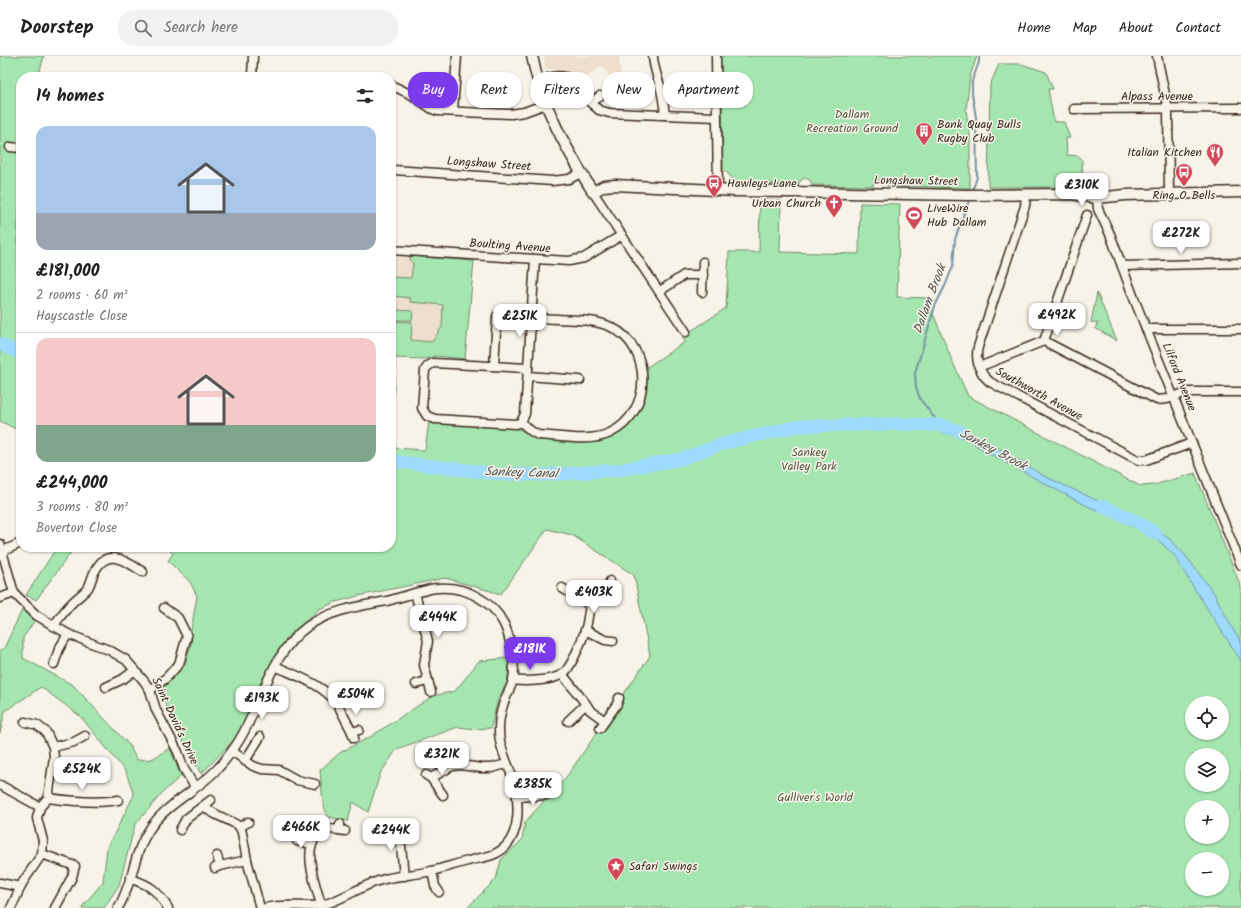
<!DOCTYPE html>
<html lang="en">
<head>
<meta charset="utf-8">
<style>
  body { margin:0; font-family:Kalam,sans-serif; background:#f2f2f2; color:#202124; height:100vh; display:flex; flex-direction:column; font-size:15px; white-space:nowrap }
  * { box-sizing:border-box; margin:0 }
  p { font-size:13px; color:#757577 }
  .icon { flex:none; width:22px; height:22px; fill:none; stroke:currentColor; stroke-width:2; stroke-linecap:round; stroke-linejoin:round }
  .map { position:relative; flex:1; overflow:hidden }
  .sheet { position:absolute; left:16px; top:16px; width:380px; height:480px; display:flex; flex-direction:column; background:#fff; border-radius:16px; box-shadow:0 1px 3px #0004 }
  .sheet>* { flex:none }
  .banner { position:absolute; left:408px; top:16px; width:380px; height:36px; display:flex; gap:8px }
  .buttons { position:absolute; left:1185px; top:640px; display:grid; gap:8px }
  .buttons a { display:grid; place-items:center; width:44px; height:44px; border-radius:50%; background:#fff; box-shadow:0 1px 3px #0004; font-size:20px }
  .price { position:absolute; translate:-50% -34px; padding:0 9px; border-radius:8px; background:#fff; color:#222; font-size:13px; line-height:26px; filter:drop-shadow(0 1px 2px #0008) }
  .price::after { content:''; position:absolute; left:50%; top:24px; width:12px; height:9px; margin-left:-6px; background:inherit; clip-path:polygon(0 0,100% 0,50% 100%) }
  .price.active { background:#7c3aed; color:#fff }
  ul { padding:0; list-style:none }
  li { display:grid; align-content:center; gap:8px; height:212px; padding:0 20px }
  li+li { border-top:1px solid #e0e0e0 }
  li span { display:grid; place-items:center; height:124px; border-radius:12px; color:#555 }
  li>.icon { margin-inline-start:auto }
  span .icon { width:72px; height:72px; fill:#fffc; stroke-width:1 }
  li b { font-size:17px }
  h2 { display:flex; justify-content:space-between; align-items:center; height:48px; padding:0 20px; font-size:17px }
  .tag { padding:0 14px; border-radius:16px; background:#fff; box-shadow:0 1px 3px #0004; font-size:14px; line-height:36px }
  .tag.active { background:#7c3aed; color:#fff }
  header { display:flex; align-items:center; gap:24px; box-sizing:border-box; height:56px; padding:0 20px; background:#fff; border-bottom:1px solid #e0e0e0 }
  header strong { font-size:19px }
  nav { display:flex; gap:22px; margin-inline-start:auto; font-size:14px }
  .search { width:280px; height:36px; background:#f2f2f2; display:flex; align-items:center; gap:10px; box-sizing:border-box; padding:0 14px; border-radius:16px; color:#757577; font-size:15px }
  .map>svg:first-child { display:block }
</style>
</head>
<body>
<header>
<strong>Doorstep</strong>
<div class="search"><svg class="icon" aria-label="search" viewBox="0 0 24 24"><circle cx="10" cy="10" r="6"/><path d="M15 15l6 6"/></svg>Search here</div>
<nav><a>Home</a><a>Map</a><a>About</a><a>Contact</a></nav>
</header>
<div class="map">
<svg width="1241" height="852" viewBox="0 0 1241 852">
  <rect width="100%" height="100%" fill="#f7f3e8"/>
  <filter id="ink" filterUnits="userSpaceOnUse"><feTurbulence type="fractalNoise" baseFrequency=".025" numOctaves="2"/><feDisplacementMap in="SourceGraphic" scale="8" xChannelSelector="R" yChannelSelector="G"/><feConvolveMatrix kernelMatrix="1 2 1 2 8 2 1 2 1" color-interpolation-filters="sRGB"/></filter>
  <g filter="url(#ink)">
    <g fill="#eddfcb">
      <path d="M544 0H619L621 30 616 29 602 10 582 24 568 16 549 13 545 11Z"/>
      <path d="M391 198 474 205 465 303 436 300 425 303 396 302 392 384Z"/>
    </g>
    <g fill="#a5e6b0" stroke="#708867" fill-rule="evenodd">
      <path d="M0 0H44L38 21H21V137L18 169V263L21 266V383L16 373 0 365Z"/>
      <path d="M720 0H977L970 20 966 54 970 79V132L888 130C885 125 880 122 874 126L873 130 812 129 810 124 805 122 801 124 798 129 736 127 723 112 722 49 720 48Z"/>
      <path d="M999 8H1021L1046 16 1053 33H1048L1054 66H1064L1070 82H1066L1067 99 1079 100 1082 104 1083 131H988L990 29Z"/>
      <path d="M760 145H781L780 196 859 198 860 147 900 148 897 241 927 242 951 302 968 340 1140 430 1154 429 1195 417 1241 531V852H467L496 823 501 804 522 784 525 766 567 720 650 600 634 519 572 479 547 473 501 538 445 522 358 540 336 546 319 553 286 585 262 638 234 684 201 718 176 673 170 657 159 637 186 607 192 583 190 580 197 540 190 526 168 505 173 497 165 491H391V283H392L393 265 412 266 411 284 432 286 442 271 443 249 410 246V242L392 240 391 245V221L411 222 413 207 409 204 410 200 474 205 465 303 436 300 425 303 395 302 392 383 394 392 425 394 429 365 519 373 540 384H588L624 371 646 327 647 311 685 286 682 281 726 252 729 196H759ZM1192 647H1222V677H1192ZM1192 699H1222V729H1192ZM1192 751H1222V781H1192ZM1192 803H1222V833H1192Z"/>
      <path d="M1097 237 1117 285 1095 272 1098 267 1091 266Z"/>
      <path d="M396 254 413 255 412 264H395Z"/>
      <path d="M57 491H75L36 544 26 539Z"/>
      <path d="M22 554 35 564 23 582V602L73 629 129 689 137 704 152 703 170 692 181 720 163 736 135 769 119 829 104 852H81L103 826 107 792 134 739 126 716 80 660 41 631 5 655 0 677V594L4 592Z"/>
      <path d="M509 602 508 625 498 643 491 672 476 673 458 671 397 693 380 718 368 756 353 746 348 765 328 761 323 748 320 714 341 696 370 681 433 640 455 635 479 605Z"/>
    </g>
    <path fill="#9ed9fe" stroke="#7693a4" d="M944 366 956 369 1009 398 1040 418 1096 444 1120 458 1161 477 1172 485 1186 500 1215 539 1234 575 1241 585V605L1192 529 1174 499 1159 485 1143 475 1081 447 990 398 965 382 941 376Z"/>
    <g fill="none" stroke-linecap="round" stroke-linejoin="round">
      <g stroke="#7693a4" stroke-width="2">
        <path d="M972 136 977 121 976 61 972 38V25L979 6V0"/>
        <path d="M940 369 920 343 916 331 915 317 935 250 945 230 953 210 955 183 970 142"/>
      </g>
      <g stroke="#9ed9fe" stroke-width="13">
        <path d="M0 288 21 298"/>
        <path d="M391 405 499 418 544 419 618 414 681 403 725 387 799 370 903 368 940 369 960 375"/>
        <path d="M1102 450 1138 466 1156 478"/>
      </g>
      <g stroke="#3b2a1e" stroke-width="11">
        <g id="minor">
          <path d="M716 0 718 134"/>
          <path d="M1157 0 1168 53 1169 138"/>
          <path d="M653 1C654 12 657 20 660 30 663 40 664 50 665 59"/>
          <path d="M252 21 253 0"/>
          <path d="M538 26C551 20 562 17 575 25"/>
          <path d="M578 27 591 47 600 40"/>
          <path d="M391 29 412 39 432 53 438 55 511 58 524 56 546 48"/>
          <path d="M591 47 599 54 609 57 717 61"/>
          <path d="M1074 53 1241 52"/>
          <path d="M453 55 457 0"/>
          <path d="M10 91 21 92"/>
          <path d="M391 113 394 114 552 125 569 123 581 117"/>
          <path d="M593 136 686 276"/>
          <path d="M1026 139 1025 150 978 291C975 304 979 317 990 326L1138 404H1146L1192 387"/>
          <path d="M1097 142 1098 153 1110 178 1135 245 1241 509"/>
          <path d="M1087 159 1044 285 1157 344 1167 343 1187 336H1241"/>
          <path d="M391 194 569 205 584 202 622 179"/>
          <path d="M1122 210 1241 207"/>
          <path d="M660 235 684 219H703"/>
          <path d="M702 236 703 206"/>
          <path d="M1146 273H1241"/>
          <path d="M494 310 497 260C517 261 537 262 557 263 575 264 594 263 611 271 653 291 653 357 610 377 589 387 561 380 538 379L531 375 521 366"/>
          <path d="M979 311 1044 285"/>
          <path d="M528 320 580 324"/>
          <path d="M521 366 516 368 435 363 427 360 422 352 425 314 428 310 433 307 528 312"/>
          <path d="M521 366 525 358 535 204"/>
          <path d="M0 488 14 537 36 559 68 578 109 594 126 604 144 625 150 634 156 654 178 696 184 713 195 731"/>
          <path d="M3 495 21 487"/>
          <path d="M562 532 590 549 607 535 610 525"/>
          <path d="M415 537 428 585 424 609 431 636"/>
          <path d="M0 542 14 537"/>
          <path d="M53 570C59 563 64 555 70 549 76 542 82 539 88 532 91 527 92 520 95 515 107 491 126 505 143 516"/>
          <path d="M585 574 605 584 613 585"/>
          <path d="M54 608 59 593 68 578"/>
          <path d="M275 610C297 620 322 628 337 647"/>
          <path d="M562 618 586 648 568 665"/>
          <path d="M513 624C525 626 554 625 564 617 572 610 585 578 587 567 588 561 589 555 590 549"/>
          <path d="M416 628 427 625"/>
          <path d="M106 631 123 623 135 614"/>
          <path d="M150 634 166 622 179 608 187 580 178 562 164 552"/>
          <path d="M345 641 337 647 352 676"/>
          <path d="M586 648 590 654 605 665"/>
          <path d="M600 672 617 648 619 642"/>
          <path d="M354 682 352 676 359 674"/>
          <path d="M53 691 74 686 85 680"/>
          <path d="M232 695 253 710 262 713 279 714 297 724 315 728"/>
          <path d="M245 705 260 681"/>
          <path d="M426 719 431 722 443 739"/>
          <path d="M431 722 452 710 461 709 481 712H491L507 708"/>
          <path d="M0 729 40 751"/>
          <path d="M517 741 547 739"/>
          <path d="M48 742C70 745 96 748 118 744"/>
          <path d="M204 750C213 760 228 762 240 771L248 766"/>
          <path d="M340 768 339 774 345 775"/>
          <path d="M393 768 401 790 404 820"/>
          <path d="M240 771 242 777 247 804 260 852"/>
          <path d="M180 774 186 763 211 744"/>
          <path d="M297 785 312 788"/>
          <path d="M42 798 75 810 72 821 55 852"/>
          <path d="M220 810 247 804"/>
          <path d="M215 812 220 810 217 800"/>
          <path d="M432 815 435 830 439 836"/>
          <path d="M131 823C150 829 157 834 168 852"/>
          <path d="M0 827 21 831"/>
          <path d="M321 849C317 833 306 805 312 789 313 783 318 779 320 772L339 774"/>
          <path d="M11 852 23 826 42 798 43 785 37 762 40 751 48 742 54 701 53 691 46 676 37 669 25 666"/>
          <path d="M118 852C133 828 133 798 149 774 166 747 198 735 219 711 224 706 228 700 232 695 261 656 267 599 308 570 331 554 360 550 387 545 398 542 408 539 418 536 425 535 431 532 438 532 465 530 492 544 504 568 510 580 516 611 513 624 512 629 509 634 507 639 500 654 497 668 500 685 503 700 511 714 515 730 519 748 520 775 506 790 496 801 482 801 468 805 456 808 444 812 432 815 415 819 397 819 381 824 360 830 343 844 322 849 304 852 284 847 265 852"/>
        </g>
      </g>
      <g stroke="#3b2a1e" stroke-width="13">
        <path id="tertiary" d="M532 0C541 49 567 94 593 136L604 130 615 129 735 135 968 139 1071 138 1097 142 1125 139 1241 136"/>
      </g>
      <use href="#minor" stroke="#f7f3e8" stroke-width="8"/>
      <use href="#tertiary" stroke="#f7f3e8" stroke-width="10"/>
    </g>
  </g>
  <defs>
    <g id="building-pin" transform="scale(0.9)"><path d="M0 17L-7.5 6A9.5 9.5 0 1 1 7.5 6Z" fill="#d1495b" stroke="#f7f3e8"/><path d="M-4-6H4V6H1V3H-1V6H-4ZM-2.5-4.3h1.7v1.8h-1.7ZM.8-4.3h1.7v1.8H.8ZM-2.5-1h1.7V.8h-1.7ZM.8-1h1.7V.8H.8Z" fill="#fff"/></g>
    <g id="restaurant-pin" transform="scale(0.9)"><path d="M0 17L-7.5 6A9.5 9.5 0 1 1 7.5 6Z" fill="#d1495b" stroke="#f7f3e8"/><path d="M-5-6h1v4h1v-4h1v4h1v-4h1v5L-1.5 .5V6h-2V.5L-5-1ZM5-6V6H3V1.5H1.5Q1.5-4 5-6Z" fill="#fff"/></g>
    <g id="bus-pin" transform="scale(0.9)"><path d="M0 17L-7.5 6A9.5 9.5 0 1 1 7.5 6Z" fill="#d1495b" stroke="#f7f3e8"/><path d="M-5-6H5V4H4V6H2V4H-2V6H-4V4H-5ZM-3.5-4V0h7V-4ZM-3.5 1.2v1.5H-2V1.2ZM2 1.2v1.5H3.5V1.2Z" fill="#fff"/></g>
    <g id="church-pin" transform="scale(0.9)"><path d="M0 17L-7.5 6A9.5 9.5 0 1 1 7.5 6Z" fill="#d1495b" stroke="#f7f3e8"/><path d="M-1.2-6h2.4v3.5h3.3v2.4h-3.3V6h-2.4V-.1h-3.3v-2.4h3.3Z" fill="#fff"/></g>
    <g id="stadium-pin" transform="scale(0.9)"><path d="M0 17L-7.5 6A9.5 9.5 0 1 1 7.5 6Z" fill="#d1495b" stroke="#f7f3e8"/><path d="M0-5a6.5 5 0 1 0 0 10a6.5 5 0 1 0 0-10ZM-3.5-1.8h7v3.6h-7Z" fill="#fff"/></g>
    <g id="sight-pin" transform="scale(0.9)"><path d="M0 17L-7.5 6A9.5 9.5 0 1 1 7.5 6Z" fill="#d1495b" stroke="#f7f3e8"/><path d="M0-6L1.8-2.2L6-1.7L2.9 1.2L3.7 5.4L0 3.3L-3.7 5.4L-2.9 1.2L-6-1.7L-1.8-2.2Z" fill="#fff"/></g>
  </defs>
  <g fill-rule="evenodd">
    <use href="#building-pin" x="924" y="75"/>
    <use href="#restaurant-pin" x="1215" y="96"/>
    <use href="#bus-pin" x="1184" y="116"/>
    <use href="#bus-pin" x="714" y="127"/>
    <use href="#church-pin" x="834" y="147"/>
    <use href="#stadium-pin" x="914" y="159"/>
    <use href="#sight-pin" x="616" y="810"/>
  </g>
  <g text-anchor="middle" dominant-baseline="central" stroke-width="3" stroke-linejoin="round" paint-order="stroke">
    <g font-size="12" fill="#3b2a1e" stroke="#f7f3e8">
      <text x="1157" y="40">Alpass Avenue</text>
      <text transform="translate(489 108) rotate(4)">Longshaw Street</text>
      <text transform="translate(916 125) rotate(1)">Longshaw Street</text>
      <text transform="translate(510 190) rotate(4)">Boulting Avenue</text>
      <text transform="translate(1179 321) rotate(68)">Lilford Avenue</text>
      <text transform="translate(1039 338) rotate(29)">Southworth Avenue</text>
      <text transform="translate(175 665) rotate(65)">Saint David's Drive</text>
    </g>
    <g font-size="12" fill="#565942" stroke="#f7f3e8">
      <text x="852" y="58">Dallam<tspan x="852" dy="14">Recreation Ground</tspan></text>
      <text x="809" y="396">Sankey<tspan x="809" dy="14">Valley Park</tspan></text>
      <text x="815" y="741">Gulliver's World</text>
    </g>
    <g font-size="12" fill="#3b2a1e" stroke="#f7f3e8" text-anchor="start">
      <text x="937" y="68">Bank Quay Bulls<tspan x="937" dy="14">Rugby Club</tspan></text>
      <text x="1202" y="96" text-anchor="end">Italian Kitchen</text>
      <text x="727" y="127">Hawleys Lane</text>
      <text x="1184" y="139" text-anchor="middle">Ring O Bells</text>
      <text x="821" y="147" text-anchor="end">Urban Church</text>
      <text x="927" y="152">LiveWire<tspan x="927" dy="14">Hub Dallam</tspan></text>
      <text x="629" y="810">Safari Swings</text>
    </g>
    <g font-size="13" font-style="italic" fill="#545656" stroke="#f7f3e8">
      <text transform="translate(930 243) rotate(-70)">Dallam Brook</text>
      <text transform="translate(993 394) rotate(28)">Sankey Brook</text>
      <text transform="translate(521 417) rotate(2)">Sankey Canal</text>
    </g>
  </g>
</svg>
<div class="buttons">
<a><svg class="icon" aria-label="locate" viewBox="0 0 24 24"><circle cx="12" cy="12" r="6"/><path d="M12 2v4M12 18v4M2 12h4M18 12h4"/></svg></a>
<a><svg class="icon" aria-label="layers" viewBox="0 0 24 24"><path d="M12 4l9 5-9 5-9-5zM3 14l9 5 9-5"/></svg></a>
<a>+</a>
<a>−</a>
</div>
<b class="price" style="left:1082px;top:151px">£310K</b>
<b class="price" style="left:1181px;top:199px">£272K</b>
<b class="price" style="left:1057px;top:281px">£492K</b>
<b class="price" style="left:520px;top:282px">£251K</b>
<b class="price" style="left:594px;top:558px">£403K</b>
<b class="price" style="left:438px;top:583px">£444K</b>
<b class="price active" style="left:530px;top:615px">£181K</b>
<b class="price" style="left:356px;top:660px">£504K</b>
<b class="price" style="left:262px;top:664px">£193K</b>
<b class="price" style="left:442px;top:720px">£321K</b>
<b class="price" style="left:82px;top:735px">£524K</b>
<b class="price" style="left:533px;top:750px">£385K</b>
<b class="price" style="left:301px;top:793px">£466K</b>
<b class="price" style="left:391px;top:796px">£244K</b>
<div class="banner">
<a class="tag active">Buy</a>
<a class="tag">Rent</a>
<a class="tag">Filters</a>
<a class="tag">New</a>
<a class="tag">Apartment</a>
</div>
<section class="sheet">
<h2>14 homes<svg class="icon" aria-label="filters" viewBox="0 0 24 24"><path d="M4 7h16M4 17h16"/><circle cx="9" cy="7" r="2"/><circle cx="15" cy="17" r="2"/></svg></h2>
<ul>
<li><span style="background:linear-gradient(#a9c7e8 70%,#9aa5b1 0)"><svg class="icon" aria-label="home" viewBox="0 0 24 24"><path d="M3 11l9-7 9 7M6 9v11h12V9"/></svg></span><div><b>£181,000</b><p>2 rooms · 60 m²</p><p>Hayscastle Close</p></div></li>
<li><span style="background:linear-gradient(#f6c9c9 70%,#7fa58c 0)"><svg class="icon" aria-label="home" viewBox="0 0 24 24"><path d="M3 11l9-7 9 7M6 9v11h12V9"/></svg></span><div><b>£244,000</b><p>3 rooms · 80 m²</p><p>Boverton Close</p></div></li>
</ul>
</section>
</div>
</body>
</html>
